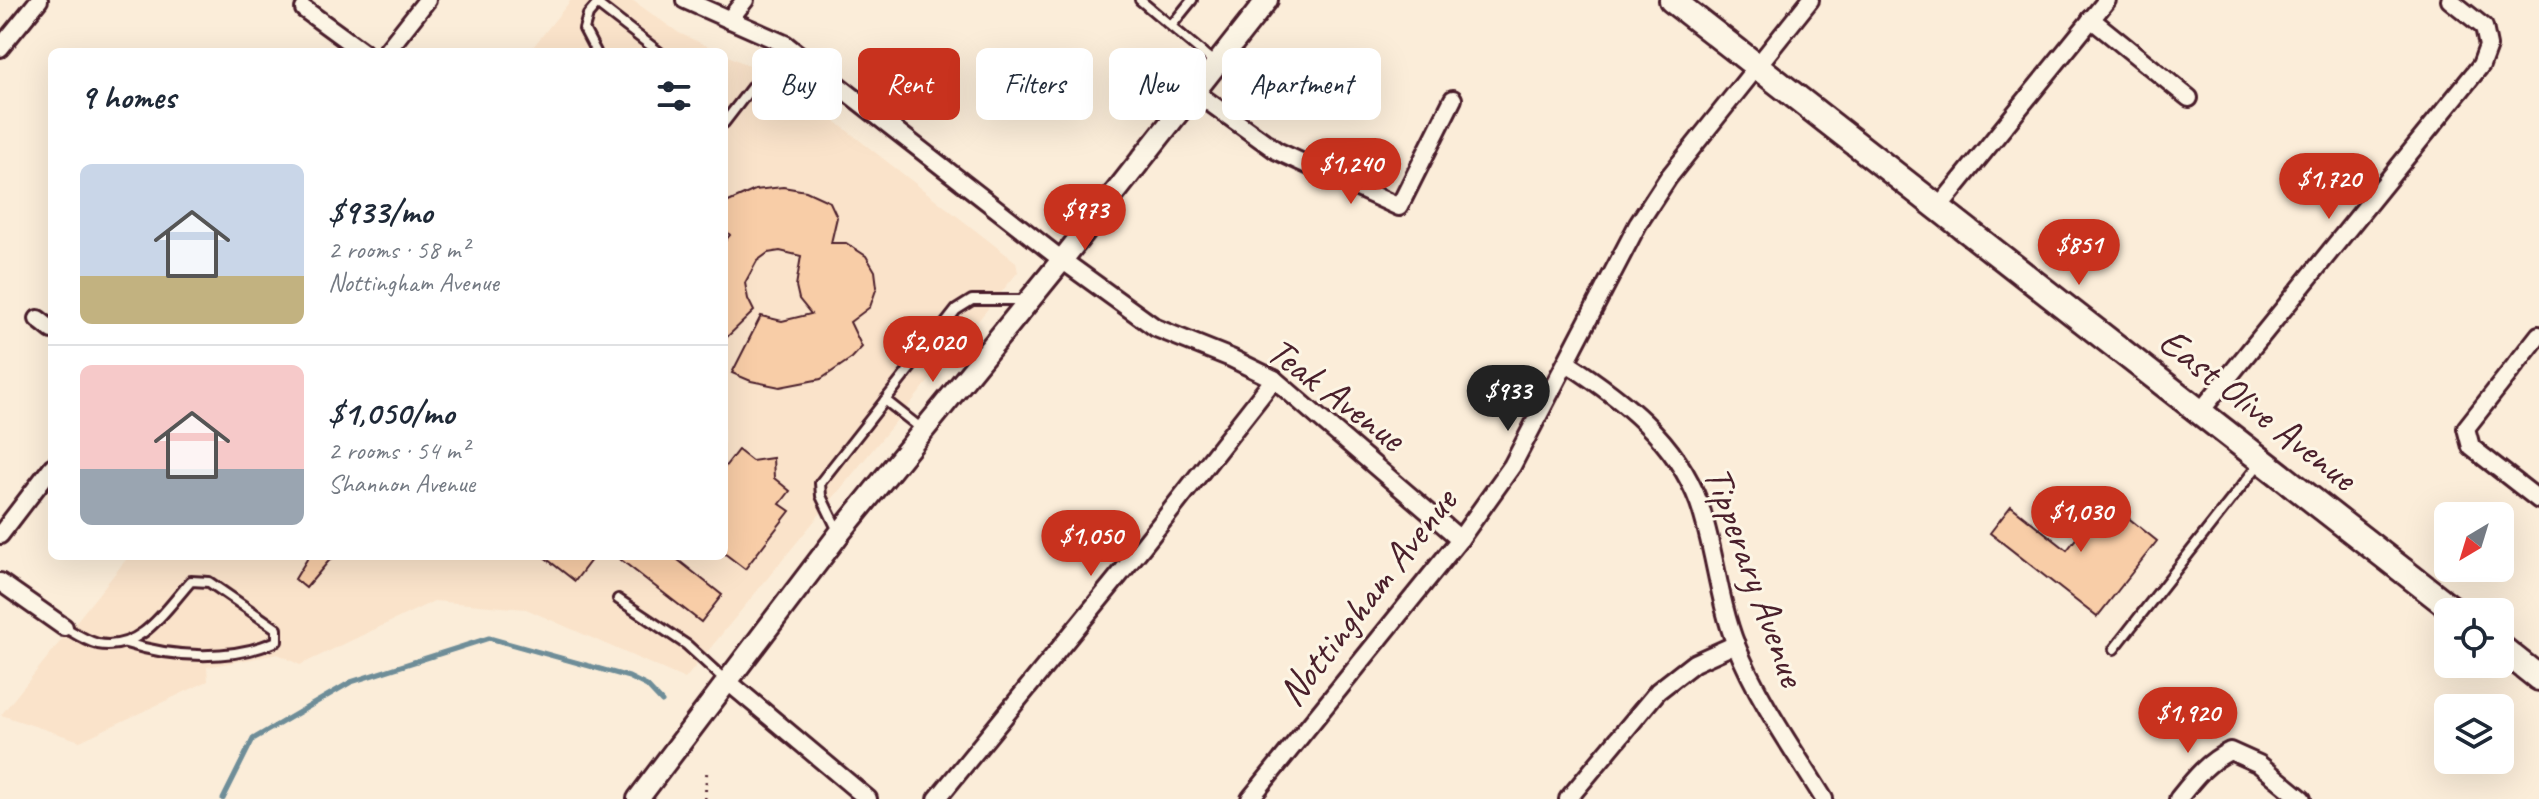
<!DOCTYPE html>
<html lang="en">
<head>
<meta charset="utf-8">
<style>
  body { margin:0; font-family:Caveat,sans-serif; background:#f6f6f7; color:#1f2937; height:100vh; display:flex; flex-direction:column; font-size:30px; white-space:nowrap }
  * { box-sizing:border-box; margin:0 }
  p { font-size:26px; color:#747a83 }
  .icon { flex:none; width:44px; height:44px; fill:none; stroke:currentColor; stroke-width:2; stroke-linecap:round; stroke-linejoin:round }
  .map { position:relative; flex:1; overflow:hidden }
  .panel { position:absolute; left:48px; top:48px; width:680px; height:512px; display:flex; flex-direction:column; background:#fff; border-radius:12px; box-shadow:0 8px 32px #0002 }
  .panel>* { flex:none }
  .top-card { position:absolute; left:752px; top:48px; width:760px; height:72px; display:flex; gap:16px }
  .needle { width:52px; rotate:218deg }
  .buttons { position:absolute; left:2434px; top:502px; display:grid; gap:16px }
  .buttons a { display:grid; place-items:center; width:80px; height:80px; border-radius:12px; background:#fff; box-shadow:0 8px 32px #0002; font-size:40px }
  .price { position:absolute; translate:-50% -68px; padding:0 18px; border-radius:28px; background:#c8321e; color:#fff; font-size:26px; line-height:52px; filter:drop-shadow(0 2px 4px #0008) }
  .price::after { content:''; position:absolute; left:50%; top:48px; width:24px; height:18px; margin-left:-12px; background:inherit; clip-path:polygon(0 0,100% 0,50% 100%) }
  .price.on { background:#222; color:#fff }
  ul { padding:0; list-style:none }
  li { display:flex; align-items:center; gap:24px; height:200px; padding:0 32px }
  li+li { border-top:2px solid #e0e1e3 }
  li span { display:grid; place-items:center; flex:none; width:224px; height:160px; border-radius:12px; color:#555 }
  li>.icon { margin-inline-start:auto }
  span .icon { width:96px; height:96px; fill:#fffc; stroke-width:1 }
  li b { font-size:34px }
  h2 { display:flex; justify-content:space-between; align-items:center; height:96px; padding:0 32px; font-size:34px }
  .chip { padding:0 28px; border-radius:12px; background:#fff; box-shadow:0 8px 32px #0002; font-size:28px; line-height:72px }
  .chip.on { background:#c8321e; color:#fff }
  .map>svg:first-child { display:block }
</style>
</head>
<body>
<div class="map">
<svg width="2539" height="799" viewBox="0 0 2539 799">
  <rect width="100%" height="100%" fill="#fbedd9"/>
  <filter id="ink" filterUnits="userSpaceOnUse"><feTurbulence type="fractalNoise" baseFrequency=".0125" numOctaves="2"/><feDisplacementMap in="SourceGraphic" scale="16" xChannelSelector="R" yChannelSelector="G"/><feConvolveMatrix kernelMatrix="1 2 1 2 8 2 1 2 1" color-interpolation-filters="sRGB"/></filter>
  <g filter="url(#ink)">
    <g fill="#fae3ca">
      <path d="M571 0H632L679 33 720 52H529Z"/>
      <path d="M724 54 786 83 1016 262 1018 272 685 679 526 609 434 601 300 665 278 654 207 667 208 681 80 741 1 715 129 556H724Z"/>
    </g>
    <g fill="none" stroke-linecap="round" stroke-linejoin="round">
      <path stroke="#6e8d98" stroke-width="5" d="M223 799 253 739 351 682 489 638 629 677 647 686 662 702"/>
    </g>
    <g fill="#f8cda7" stroke="#4a1f2b" stroke-width="2">
      <path d="M783 187 806 191 830 202 837 217 831 243H846L866 256 875 271 877 287 870 307 850 322 862 347 852 358 821 379 780 387 751 381 732 373 761 316 782 321 811 314 799 299 796 286 801 256 780 251 768 253 757 261 745 283 748 299 754 311 724 340V242L730 235 724 228V204L755 190Z"/>
      <path d="M738 450 752 461 773 458 774 478 790 491 780 504 790 511 745 569 724 553V468Z"/>
      <path d="M2106 500 2157 541 2097 617 1990 533 2011 506 2067 550Z"/>
      <path d="M309 556H333L306 588 295 579Z"/>
      <path d="M543 556H594L575 581Z"/>
      <path d="M616 556H673L722 595 701 622Z"/>
    </g>
    <g fill="none" stroke-linecap="round" stroke-linejoin="round">
      <g stroke="#4a1f2b" stroke-width="14">
        <g id="service">
          <path d="M1140 0 1216 64"/>
          <path d="M597 4 659 52"/>
          <path d="M1171 26 1192 0"/>
          <path d="M596 52 584 29 588 15 600 1"/>
          <path d="M724 123 785 44"/>
          <path d="M885 400 923 430"/>
          <path d="M839 533 821 496 820 483 956 310 972 300H1025"/>
          <path d="M618 599 687 645 725 680"/>
          <path d="M64 627C74 633 86 641 98 644 141 652 166 609 191 581L209 582 277 629V641C232 661 173 658 126 643"/>
          <path d="M2114 649 2259 464"/>
        </g>
      </g>
      <g stroke="#4a1f2b" stroke-width="22">
        <g id="minor">
          <path d="M685 0 785 44 1062 260 1156 328 1231 358 1274 379 1460 539"/>
          <path d="M304 9 363 52"/>
          <path d="M2091 19 2189 98"/>
          <path d="M729 20 745 0"/>
          <path d="M0 48 39 0"/>
          <path d="M386 52 427 0"/>
          <path d="M1195 92 1277 151 1399 207 1453 99"/>
          <path d="M1939 207 2107 0"/>
          <path d="M38 319 52 330"/>
          <path d="M2539 335 2466 428 2471 447 2539 500"/>
          <path d="M1567 363C1621 398 1676 440 1699 503 1715 549 1718 599 1736 645 1758 700 1793 749 1824 799"/>
          <path d="M2200 412 2481 65 2488 46 2484 27 2450 0"/>
          <path d="M0 535 52 467"/>
          <path d="M0 582 64 627"/>
          <path d="M726 680 868 799"/>
          <path d="M937 799 1143 546 1274 379"/>
          <path d="M1250 799 1460 539 1512 466 1638 224 1668 178 1810 0"/>
          <path d="M1568 799 1658 691 1694 663 1736 644"/>
          <path d="M2178 799C2194 779 2207 762 2230 751L2259 764 2302 799"/>
        </g>
      </g>
      <g stroke="#4a1f2b" stroke-width="26">
        <path id="tertiary" d="M638 799 839 534 1062 260 1267 0"/>
      </g>
      <g stroke="#4a1f2b" stroke-width="30">
        <g id="secondary">
          <path d="M1672 0 2456 612"/>
          <path d="M2500 647 2539 678"/>
        </g>
      </g>
      <path stroke="#4a1f2b" stroke-width="3" stroke-dasharray="2 6" stroke-linecap="butt" d="M705 799 707 768"/>
      <use href="#service" stroke="#fcf5e5" stroke-width="8"/>
      <use href="#minor" stroke="#fcf5e5" stroke-width="16"/>
      <use href="#tertiary" stroke="#fcf5e5" stroke-width="20"/>
      <use href="#secondary" stroke="#fcf5e5" stroke-width="24"/>
    </g>
  </g>
  <g text-anchor="middle" dominant-baseline="central" stroke-width="6" stroke-linejoin="round" paint-order="stroke">
    <g font-size="40" fill="#4a1f2b" stroke="#fcf5e5">
      <text transform="translate(1336 394) rotate(37)">Teak Avenue</text>
      <text transform="translate(2258 409) rotate(38)">East Olive Avenue</text>
      <text transform="translate(1755 576) rotate(70)">Tipperary Avenue</text>
      <text transform="translate(1367 597) rotate(-52)">Nottingham Avenue</text>
    </g>
  </g>
</svg>
<div class="buttons">
<a><svg class="needle" viewBox="-14 -14 28 28"><path d="M0-13l5 13h-10z" fill="#e53935"/><path d="M0 13l5-13h-10z" fill="#747a83"/></svg></a>
<a><svg class="icon" aria-label="locate" viewBox="0 0 24 24"><circle cx="12" cy="12" r="6"/><path d="M12 2v4M12 18v4M2 12h4M18 12h4"/></svg></a>
<a><svg class="icon" aria-label="layers" viewBox="0 0 24 24"><path d="M12 4l9 5-9 5-9-5zM3 14l9 5 9-5"/></svg></a>
</div>
<b class="price" style="left:1351px;top:206px">$1,240</b>
<b class="price" style="left:2329px;top:221px">$1,720</b>
<b class="price" style="left:1085px;top:252px">$973</b>
<b class="price" style="left:2079px;top:287px">$851</b>
<b class="price" style="left:933px;top:384px">$2,020</b>
<b class="price on" style="left:1508px;top:433px">$933</b>
<b class="price" style="left:2081px;top:554px">$1,030</b>
<b class="price" style="left:1091px;top:578px">$1,050</b>
<b class="price" style="left:2188px;top:755px">$1,920</b>
<div class="top-card">
<a class="chip">Buy</a>
<a class="chip on">Rent</a>
<a class="chip">Filters</a>
<a class="chip">New</a>
<a class="chip">Apartment</a>
</div>
<section class="panel">
<h2>9 homes<svg class="icon" aria-label="filters" viewBox="0 0 24 24"><path d="M4 7h16M4 17h16"/><circle cx="9" cy="7" r="2"/><circle cx="15" cy="17" r="2"/></svg></h2>
<ul>
<li><span style="background:linear-gradient(#c9d6e8 70%,#c2b280 0)"><svg class="icon" aria-label="home" viewBox="0 0 24 24"><path d="M3 11l9-7 9 7M6 9v11h12V9"/></svg></span><div><b>$933/mo</b><p>2 rooms · 58 m²</p><p>Nottingham Avenue</p></div></li>
<li><span style="background:linear-gradient(#f6c9c9 65%,#9aa5b1 0)"><svg class="icon" aria-label="home" viewBox="0 0 24 24"><path d="M3 11l9-7 9 7M6 9v11h12V9"/></svg></span><div><b>$1,050/mo</b><p>2 rooms · 54 m²</p><p>Shannon Avenue</p></div></li>
</ul>
</section>
</div>
</body>
</html>
